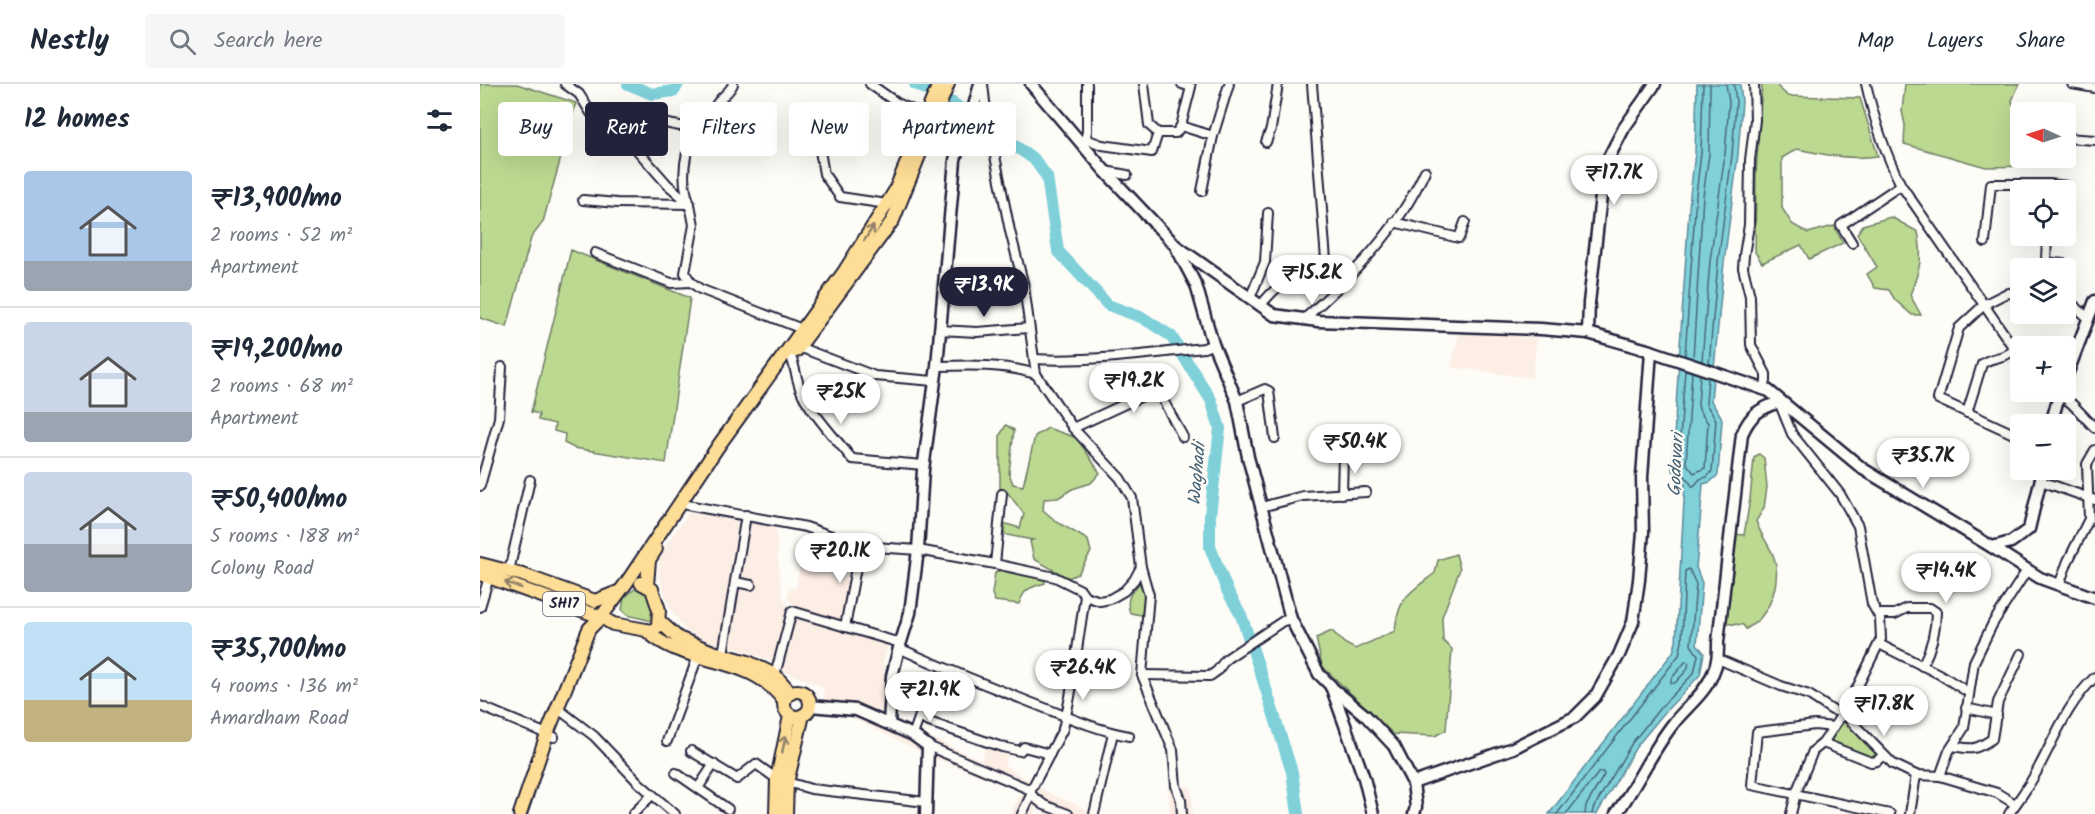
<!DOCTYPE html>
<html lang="en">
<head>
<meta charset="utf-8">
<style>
  body { margin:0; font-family:Kalam,sans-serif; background:#f6f6f7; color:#1f2937; height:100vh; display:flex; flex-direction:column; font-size:22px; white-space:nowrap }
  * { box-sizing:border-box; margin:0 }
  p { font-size:20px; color:#747a83 }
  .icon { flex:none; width:33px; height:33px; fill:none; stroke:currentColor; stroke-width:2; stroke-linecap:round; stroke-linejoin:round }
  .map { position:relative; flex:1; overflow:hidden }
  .side { display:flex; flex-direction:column; background:#fff; width:480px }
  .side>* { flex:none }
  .guide { position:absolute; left:18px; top:18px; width:570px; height:54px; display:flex; gap:12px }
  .needle { width:39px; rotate:273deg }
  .controls { position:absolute; left:1530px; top:18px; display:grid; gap:12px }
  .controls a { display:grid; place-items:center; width:66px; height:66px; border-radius:6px; background:#fff; box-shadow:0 6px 24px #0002; font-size:30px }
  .price { position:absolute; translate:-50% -51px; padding:0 14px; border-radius:21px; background:#fff; color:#222; font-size:20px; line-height:39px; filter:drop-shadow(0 2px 3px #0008) }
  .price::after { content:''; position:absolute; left:50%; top:36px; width:18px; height:14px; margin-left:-9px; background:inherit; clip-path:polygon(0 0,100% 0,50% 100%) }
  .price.selected { background:#22223b; color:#fff }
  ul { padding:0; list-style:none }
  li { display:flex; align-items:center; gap:18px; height:150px; padding:0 24px }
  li+li { border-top:2px solid #e0e1e3 }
  li span { display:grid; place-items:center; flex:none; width:168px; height:120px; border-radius:6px; color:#555 }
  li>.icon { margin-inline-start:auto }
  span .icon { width:72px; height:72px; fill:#fffc; stroke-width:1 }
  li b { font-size:26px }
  h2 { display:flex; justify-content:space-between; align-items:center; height:72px; padding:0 24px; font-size:26px }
  .chip { padding:0 21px; border-radius:6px; background:#fff; box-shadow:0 6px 24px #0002; font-size:21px; line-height:54px }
  .chip.selected { background:#22223b; color:#fff }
  header { display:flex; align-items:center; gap:36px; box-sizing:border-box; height:84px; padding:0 30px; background:#fff; border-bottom:2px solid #e0e1e3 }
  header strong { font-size:28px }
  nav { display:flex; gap:33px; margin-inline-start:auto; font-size:21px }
  .search { width:420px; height:54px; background:#f6f6f7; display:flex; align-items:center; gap:15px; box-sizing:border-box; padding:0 21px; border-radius:6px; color:#747a83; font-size:22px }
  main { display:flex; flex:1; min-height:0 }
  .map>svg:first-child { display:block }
</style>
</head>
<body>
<header>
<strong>Nestly</strong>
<div class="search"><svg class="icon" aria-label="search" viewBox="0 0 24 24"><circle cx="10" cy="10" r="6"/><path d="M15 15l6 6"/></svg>Search here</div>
<nav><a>Map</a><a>Layers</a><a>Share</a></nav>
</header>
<main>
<section class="side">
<h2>12 homes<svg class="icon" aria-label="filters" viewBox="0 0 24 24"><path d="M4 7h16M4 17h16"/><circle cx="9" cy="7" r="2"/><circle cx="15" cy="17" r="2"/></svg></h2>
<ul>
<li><span style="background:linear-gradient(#a9c7e8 75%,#9aa5b1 0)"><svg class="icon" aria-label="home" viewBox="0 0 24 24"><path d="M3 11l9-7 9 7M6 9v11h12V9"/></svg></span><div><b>₹13,900/mo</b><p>2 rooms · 52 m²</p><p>Apartment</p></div></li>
<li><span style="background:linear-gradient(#c9d6e8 75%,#9aa5b1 0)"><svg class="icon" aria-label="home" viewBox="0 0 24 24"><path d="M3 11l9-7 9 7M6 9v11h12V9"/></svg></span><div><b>₹19,200/mo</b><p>2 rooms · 68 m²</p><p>Apartment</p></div></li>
<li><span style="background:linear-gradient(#c9d6e8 60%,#9aa5b1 0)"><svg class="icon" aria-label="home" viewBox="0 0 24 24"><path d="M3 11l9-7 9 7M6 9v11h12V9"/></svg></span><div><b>₹50,400/mo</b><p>5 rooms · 188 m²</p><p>Colony Road</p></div></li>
<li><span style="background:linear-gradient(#bfe0f5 65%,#c2b280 0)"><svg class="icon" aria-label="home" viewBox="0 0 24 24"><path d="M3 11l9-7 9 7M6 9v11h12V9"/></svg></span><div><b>₹35,700/mo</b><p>4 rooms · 136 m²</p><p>Amardham Road</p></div></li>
</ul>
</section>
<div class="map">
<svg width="1615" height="730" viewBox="0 0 1615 730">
  <rect width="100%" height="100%" fill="#fdfcf7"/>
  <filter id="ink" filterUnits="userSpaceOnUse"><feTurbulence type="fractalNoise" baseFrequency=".0167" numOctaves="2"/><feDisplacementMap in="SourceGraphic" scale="12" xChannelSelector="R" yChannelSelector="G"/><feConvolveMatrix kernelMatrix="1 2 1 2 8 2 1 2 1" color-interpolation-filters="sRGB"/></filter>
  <g filter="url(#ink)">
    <g fill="#fceee5">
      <path d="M979 248 1057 254 1052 294 971 283Z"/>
      <path d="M210 427 259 438 240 561 226 557 206 547 190 525 178 489 182 466Z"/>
      <path d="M268 435 295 439 299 488 303 513 309 525 295 578 249 562Z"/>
      <path d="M320 476 375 482 365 539 317 524 307 514 309 504H316Z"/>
      <path d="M314 531 408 560 403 580 406 581 403 588 408 589 414 632 452 654 501 676 507 662 528 672 524 681 567 708 617 730H576L557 723 554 730H531L541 708 450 672 370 633 343 629 344 604 300 585Z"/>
      <path d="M711 702 713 730H690L688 703Z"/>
    </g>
    <g fill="#bcd991" stroke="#6f7e66" stroke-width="1.5">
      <path d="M0 0H37L96 19 63 138 51 154 27 243 0 234Z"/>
      <path d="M1282 0H1298V3L1308 12 1380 14 1398 72C1370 76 1345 71 1317 65L1302 74V124L1312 140 1328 149 1354 142 1363 159 1329 175 1321 161 1282 179 1275 168 1276 90Z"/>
      <path d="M1425 0H1539L1532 17 1540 50V74H1547L1549 82 1506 83 1424 60 1425 41 1422 27Z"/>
      <path d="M1411 133 1438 148C1443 175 1440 185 1430 211L1441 231H1432L1415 216 1409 206 1395 204 1387 190 1397 183 1377 150 1383 141Z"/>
      <path d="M91 166 210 214 186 379 94 364 84 359 85 350 74 347 75 340 58 336 59 330 51 328Z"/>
      <path d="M526 341 534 346 529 389 533 400 543 402 555 352 568 344 597 354 620 389 611 399 592 405 578 414 564 415 563 426 577 438 608 456 611 468 598 490 588 494 554 475 550 457 553 456 527 451 522 447 526 440 540 444 544 430 528 409 520 404V351Z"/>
      <path d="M1279 370 1284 374 1287 403 1284 424 1276 437C1280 450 1288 459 1293 471 1301 490 1294 518 1281 533 1277 538 1271 542 1266 545L1263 541 1242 539 1254 450 1264 451 1270 415 1274 374Z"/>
      <path d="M976 470 980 485 962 533 963 557 972 565 966 646 955 652 913 650 842 582 836 554 852 547 864 559 875 565 915 547C918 513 930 508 955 489L958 476Z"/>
      <path d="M522 485 563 491 565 499C550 504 544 504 539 520L515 517 512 510 515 489Z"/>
      <path d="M661 498 665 502 666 522 661 531 650 529C645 514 651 508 661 498Z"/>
      <path d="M156 504C170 504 170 520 175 531L172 537 147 531 142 526 144 514Z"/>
      <path d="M1363 631 1401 670 1397 676H1390L1346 658Z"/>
    </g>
    <path fill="#7fd0d9" stroke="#5a8a9a" stroke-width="1.5" d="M1217 0H1260L1262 17 1258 71 1244 179 1231 316C1233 324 1241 328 1242 336L1238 391 1230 398 1223 400 1217 474 1216 483 1222 499 1217 560 1224 569 1220 591 1185 628 1156 663 1117 730H1069L1193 568 1196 558 1205 400 1199 398V391L1192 386V382L1210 111 1215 69Z"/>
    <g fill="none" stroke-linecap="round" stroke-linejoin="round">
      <g stroke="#47687a" stroke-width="1.5">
        <path d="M1205 272 1216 111 1221 69 1223 0"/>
        <path d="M1213 274 1223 112 1229 70 1230 0"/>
        <path d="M1222 277 1230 177 1245 70 1249 18 1246 0"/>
        <path d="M1229 280 1238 178 1252 71 1256 18 1254 0"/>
        <path d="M1205 286 1198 382 1213 403 1220 395 1227 393 1232 387 1236 336 1226 320 1228 293"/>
        <path d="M1212 288 1206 379 1214 389 1225 384 1228 339 1220 328 1218 321 1220 291"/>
        <path d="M1206 577 1209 579 1207 586 1195 599H1191V595Z"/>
        <path d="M1077 730 1199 571 1202 558 1205 487 1209 485 1216 500 1211 561 1218 571 1214 589 1180 624 1152 659 1113 725 1112 730"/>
        <path d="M1086 730 1119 688H1123L1124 691 1106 722 1105 730"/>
      </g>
      <g stroke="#7fd0d9" stroke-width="12">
        <path d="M148 0 172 10 194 7 198 0"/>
        <path d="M435 0 471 18 554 75 567 93 578 167 628 221 663 234 691 252 731 316 740 344 730 431V463L747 506 761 531 784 599 812 688 818 730"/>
      </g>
      <g stroke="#22223b" stroke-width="12">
        <g id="street">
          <path d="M85 0 99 10 111 29 122 41 143 53 158 67 187 100 210 120 214 141 205 189 211 198 220 205 322 245"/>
          <path d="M390 0 417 19 446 32"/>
          <path d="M503 0 506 27 530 147 544 202 556 290 593 344 640 394 652 414 661 483 669 511 662 591 693 666 696 702 701 716 702 730"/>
          <path d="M1274 0 1275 36 1270 76 1269 141 1264 171 1263 184 1270 212 1271 261 1286 290V297L1284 306"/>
          <path d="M1386 0C1394 35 1405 69 1421 101L1540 273"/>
          <path d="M1592 0 1615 4"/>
          <path d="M484 41 512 56"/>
          <path d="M701 42 733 52"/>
          <path d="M678 49H696L701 42 711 3 702 0"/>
          <path d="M143 53 155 31C178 34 207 53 228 34 232 29 234 23 238 18 243 11 250 8 253 0"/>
          <path d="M1586 54 1615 56"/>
          <path d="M606 55 622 61 672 68 678 49 669 41 664 0"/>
          <path d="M605 58 607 47V0"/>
          <path d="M786 58 791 45 798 0"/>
          <path d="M340 67 344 90 360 113 407 120"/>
          <path d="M625 87 647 91"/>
          <path d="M1569 100 1587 102"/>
          <path d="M722 107 733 52 749 0"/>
          <path d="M103 116 137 119 210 120C199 94 205 65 218 40"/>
          <path d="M914 138 979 154 985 138"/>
          <path d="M1567 152 1566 178 1584 180 1583 184"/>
          <path d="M1505 158 1511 100H1569V106"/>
          <path d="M1372 159 1361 141 1421 101"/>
          <path d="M115 169 191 199 211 198"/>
          <path d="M1540 207 1525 210 1505 220 1479 244 1458 315 1540 353"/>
          <path d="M770 214 785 178 788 129"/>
          <path d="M1586 217 1596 223 1608 234"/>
          <path d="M781 221C790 210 798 201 812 195 823 190 834 189 845 183L846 176 832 0"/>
          <path d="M823 236C871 193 918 147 945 87"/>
          <path d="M459 246 497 248 549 244"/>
          <path d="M316 262 395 292 454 297"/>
          <path d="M308 266C316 280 315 296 323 311 333 331 357 356 372 375L444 381"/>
          <path d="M554 275C610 278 668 270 724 264L733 260"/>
          <path d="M457 282C489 281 525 280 556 290"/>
          <path d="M1577 308 1592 320 1615 344"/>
          <path d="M757 317 785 305 789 307 795 354"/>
          <path d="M1299 318 1312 350 1360 410 1378 442 1392 520 1400 534 1401 555 1370 618 1343 659 1333 667 1316 709 1311 730"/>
          <path d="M1487 329 1502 280C1512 272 1522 276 1534 266"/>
          <path d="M593 344 677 305 703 353"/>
          <path d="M1561 397 1615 416"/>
          <path d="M0 402 19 334 22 283"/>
          <path d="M862 410 863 370"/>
          <path d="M207 421 326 443 380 462 438 466 515 480 575 493 601 506 605 512 620 517 630 515 644 507 654 496 661 483"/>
          <path d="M781 423 823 412 886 408"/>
          <path d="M515 480 522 410"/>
          <path d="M29 487 50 396"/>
          <path d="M255 498 271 501"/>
          <path d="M1579 501 1588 477 1609 435 1607 380 1615 366"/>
          <path d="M0 523 9 493"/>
          <path d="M1398 530H1415L1427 524H1450L1456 528C1456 548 1451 565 1442 582"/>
          <path d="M365 543 380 462"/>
          <path d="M1399 560 1459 590 1488 608"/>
          <path d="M419 564C462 584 507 601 552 619 583 631 616 646 649 652"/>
          <path d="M243 570 266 431"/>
          <path d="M1238 575 1301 602 1329 611 1352 626 1363 629 1413 680 1436 691"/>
          <path d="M295 591 312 527 420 559"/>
          <path d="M662 591 730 592 737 587 746 575 803 537 811 535"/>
          <path d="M0 622 74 653"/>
          <path d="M77 624 114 652 159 699 195 730"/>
          <path d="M1486 624 1517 631"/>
          <path d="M440 631 445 634 446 637 522 663 540 667 544 663 570 670"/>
          <path d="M1353 643 1335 641 1277 648 1272 701 1410 730"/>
          <path d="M433 651 444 620"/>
          <path d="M187 657 218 572"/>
          <path d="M1343 659 1391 678 1397 677 1403 671"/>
          <path d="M448 662 551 706V711L564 721 588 730"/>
          <path d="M1473 662C1493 666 1495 666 1512 655L1518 618 1541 570"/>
          <path d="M211 667 257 695 276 680 297 695 331 705 446 718"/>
          <path d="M196 689 248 725"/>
          <path d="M1460 692 1517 709 1535 720"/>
          <path d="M218 704 234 680"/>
          <path d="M551 706 583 645 590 613 605 512"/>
          <path d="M153 730 172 711"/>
          <path d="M542 730 551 711"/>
          <path d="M614 730 633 649"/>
          <path d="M1430 730 1436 691 1460 692 1469 667 1484 644 1494 578 1513 539 1547 486"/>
          <path d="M1529 730C1539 715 1551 700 1559 683 1576 651 1588 619 1615 593"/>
        </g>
      </g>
      <g stroke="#22223b" stroke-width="15">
        <g id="secondary">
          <path d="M551 0 624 86 695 161 794 231 838 237 1061 245 1108 249 1171 267 1289 307 1383 385 1512 463 1560 494 1615 514"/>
          <path d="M697 165 716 201 733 260 757 317 768 373 811 535 839 590 851 602 884 694 893 730"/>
          <path d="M1108 249 1109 219 1122 103 1128 75 1144 44 1175 0"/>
          <path d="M1586 293 1615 217"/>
          <path d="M1571 340 1580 308"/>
          <path d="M1512 463 1531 458 1549 445 1563 386"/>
          <path d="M851 603 886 632 914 662 933 699"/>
          <path d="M330 622 376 626 433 651 448 662 446 730"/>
          <path d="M409 639 412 592 419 564 430 529 438 466 443 386 457 282 475 76 484 41 494 22 500 0"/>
          <path d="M934 730 936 723 933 699 1033 664 1095 633 1115 613 1139 571 1153 538 1159 496 1163 448 1162 393 1171 267"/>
          <path d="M1136 730C1157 701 1171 668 1193 640 1206 623 1225 610 1233 589 1238 579 1238 569 1238 558L1262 350C1271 330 1279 325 1299 318"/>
        </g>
      </g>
      <g stroke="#22223b" stroke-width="16">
        <g id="primary">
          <path d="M316 267 413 136 468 0"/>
          <path d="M0 480 43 491 115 517 138 508"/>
          <path d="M0 490 121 533 133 540 172 547 178 542 179 526 172 505 161 499"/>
          <path d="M167 501 169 476 176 465"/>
          <path d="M179 537 198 554 233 568 268 578 295 591 311 609"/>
          <path d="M167 547C206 584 269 568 304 617"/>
          <circle cx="317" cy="620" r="13"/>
          <path d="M40 730 67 650 109 545 121 533 147 498 239 361 364 188 415 107 459 0"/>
          <path d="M296 730 297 695 310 632"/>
          <path d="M306 730 307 699 323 631"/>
        </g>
      </g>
      <use href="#street" stroke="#fdfcf7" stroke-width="8"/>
      <use href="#secondary" stroke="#fdfcf7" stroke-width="10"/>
      <use href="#primary" stroke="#fedd96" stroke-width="12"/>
    </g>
    <defs><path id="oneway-shaft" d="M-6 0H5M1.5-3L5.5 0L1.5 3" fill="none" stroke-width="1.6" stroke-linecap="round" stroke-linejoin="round" transform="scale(1.5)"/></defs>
    <g stroke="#908068">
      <use href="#oneway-shaft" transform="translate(389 149) rotate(-58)"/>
      <use href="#oneway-shaft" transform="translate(33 501) rotate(-160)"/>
      <use href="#oneway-shaft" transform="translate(304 660) rotate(-78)"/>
    </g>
  </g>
  <g text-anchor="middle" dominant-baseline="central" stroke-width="4.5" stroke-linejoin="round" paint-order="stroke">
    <rect fill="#fdfcf7" stroke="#646373" stroke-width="1.5" x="63" y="508" width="42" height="24" rx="4.5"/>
    <g font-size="15" font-weight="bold" fill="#22223b">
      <text x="84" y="520">SH17</text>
    </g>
    <g font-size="18" font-style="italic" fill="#435f72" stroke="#fdfcf7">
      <text transform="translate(1197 381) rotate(-87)">Godavari</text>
      <text transform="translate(718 390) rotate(-85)">Waghadi</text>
    </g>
  </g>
</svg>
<div class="controls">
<a><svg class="needle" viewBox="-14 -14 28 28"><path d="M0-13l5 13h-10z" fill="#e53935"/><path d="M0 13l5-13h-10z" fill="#747a83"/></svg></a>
<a><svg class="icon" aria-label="locate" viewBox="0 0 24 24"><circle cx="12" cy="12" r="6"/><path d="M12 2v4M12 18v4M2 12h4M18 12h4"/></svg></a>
<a><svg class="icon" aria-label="layers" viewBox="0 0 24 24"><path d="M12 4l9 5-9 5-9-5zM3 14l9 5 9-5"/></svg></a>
<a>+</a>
<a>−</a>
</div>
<b class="price" style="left:1134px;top:122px">₹17.7K</b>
<b class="price" style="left:832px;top:222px">₹15.2K</b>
<b class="price selected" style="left:504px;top:234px">₹13.9K</b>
<b class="price" style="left:654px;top:330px">₹19.2K</b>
<b class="price" style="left:361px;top:341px">₹25K</b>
<b class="price" style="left:875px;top:391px">₹50.4K</b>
<b class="price" style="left:1443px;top:405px">₹35.7K</b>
<b class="price" style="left:360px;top:500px">₹20.1K</b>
<b class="price" style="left:1466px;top:520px">₹14.4K</b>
<b class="price" style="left:603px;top:617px">₹26.4K</b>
<b class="price" style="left:450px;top:639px">₹21.9K</b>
<b class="price" style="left:1404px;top:653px">₹17.8K</b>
<div class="guide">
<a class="chip">Buy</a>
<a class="chip selected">Rent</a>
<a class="chip">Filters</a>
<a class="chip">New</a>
<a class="chip">Apartment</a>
</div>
</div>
</main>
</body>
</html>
